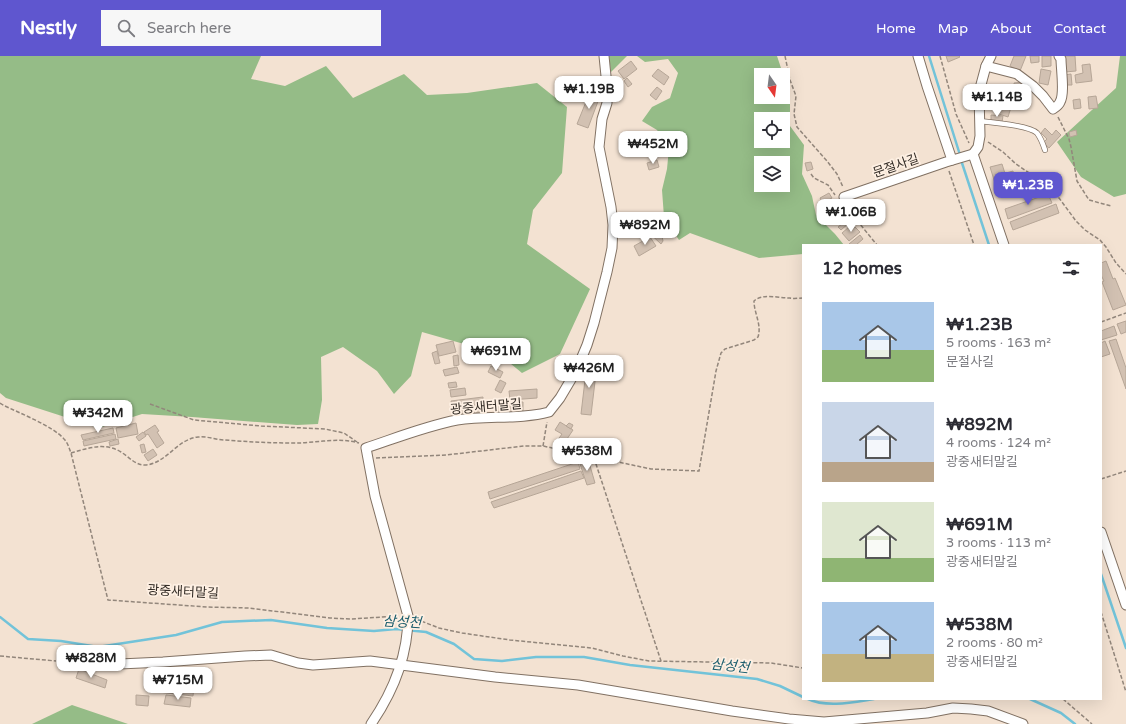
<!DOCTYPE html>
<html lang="en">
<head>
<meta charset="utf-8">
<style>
  body { margin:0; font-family:"Varela Round","Noto Sans KR",sans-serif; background:#f7f7f7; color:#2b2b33; height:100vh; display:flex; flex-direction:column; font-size:15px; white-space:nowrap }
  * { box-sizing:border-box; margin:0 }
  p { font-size:13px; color:#7c7c81 }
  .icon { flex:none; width:22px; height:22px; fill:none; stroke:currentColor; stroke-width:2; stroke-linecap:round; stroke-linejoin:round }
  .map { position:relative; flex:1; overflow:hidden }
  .panel { position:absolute; left:802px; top:188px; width:300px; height:456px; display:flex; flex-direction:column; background:#fff; border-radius:0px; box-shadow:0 4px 16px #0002 }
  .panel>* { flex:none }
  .needle { width:26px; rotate:166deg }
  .fabs { position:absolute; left:754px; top:12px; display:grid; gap:8px }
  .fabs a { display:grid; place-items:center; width:36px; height:36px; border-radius:0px; background:#fff; box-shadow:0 4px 16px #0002; font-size:20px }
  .price { position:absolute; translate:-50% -34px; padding:0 9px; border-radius:8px; background:#fff; color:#222; font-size:13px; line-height:26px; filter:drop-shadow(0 1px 2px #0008) }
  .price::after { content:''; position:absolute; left:50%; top:24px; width:12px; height:9px; margin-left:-6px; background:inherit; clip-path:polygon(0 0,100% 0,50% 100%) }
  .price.on { background:#5f56cf; color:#fff }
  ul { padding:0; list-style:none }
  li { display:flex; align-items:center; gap:12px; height:100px; padding:0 20px }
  li span { display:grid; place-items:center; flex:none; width:112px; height:80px; border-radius:0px; color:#555 }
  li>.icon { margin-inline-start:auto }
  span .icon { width:48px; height:48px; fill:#fffc; stroke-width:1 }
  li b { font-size:17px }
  h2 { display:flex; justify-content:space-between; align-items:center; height:48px; padding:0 20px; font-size:17px }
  header { display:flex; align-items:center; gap:24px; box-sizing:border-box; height:56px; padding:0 20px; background:#5f56cf; color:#fff }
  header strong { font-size:19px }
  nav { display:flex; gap:22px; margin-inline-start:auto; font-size:14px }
  .search { width:280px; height:36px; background:#f7f7f7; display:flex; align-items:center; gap:10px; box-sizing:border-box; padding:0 14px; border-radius:0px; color:#7c7c81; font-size:15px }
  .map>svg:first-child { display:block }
</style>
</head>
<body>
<header>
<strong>Nestly</strong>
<div class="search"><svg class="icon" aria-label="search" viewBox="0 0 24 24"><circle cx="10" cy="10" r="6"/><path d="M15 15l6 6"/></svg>Search here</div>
<nav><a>Home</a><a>Map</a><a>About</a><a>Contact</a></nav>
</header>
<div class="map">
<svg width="1126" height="668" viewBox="0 0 1126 668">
  <rect width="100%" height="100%" fill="#f3e2d2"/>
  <g fill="#95bc87" fill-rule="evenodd">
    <path d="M0 0H261L251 23 285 30 326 10 353 42 404 18 427 39 467 37 537 27 567 51 562 117 533 154 527 188 590 233 560 298 522 317 499 298 422 276 411 320 394 338 377 315 343 291 321 301 322 344 318 368 297 369 192 361 142 358 99 372 6 342 0 337Z"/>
    <path d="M609 0H627L611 16Z"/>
    <path d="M637 0H777L790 39V70L804 89 802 118 812 140 816 159 835 178 844 189H803V198L759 202 690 177 679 184 664 161 662 134 667 113 669 92 657 74 642 65 652 51 670 42 678 17 668 3 645 6ZM761 19H783V41H761ZM761 63H783V85H761ZM761 107H783V129H761Z"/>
    <path d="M1120 0H1126V138L1114 141 1081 121 1057 86 1116 32Z"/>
    <path d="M72 649 128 668H32Z"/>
  </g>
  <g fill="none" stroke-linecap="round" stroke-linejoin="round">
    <g stroke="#72c3d9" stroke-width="2.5">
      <path d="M929 0 960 99"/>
      <path d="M961 104 989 189"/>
      <path d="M1101 518 1126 592"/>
      <path d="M0 561 28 583 61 585 98 591 176 579 222 566 271 564 327 572 374 575 396 573 426 576 454 588 474 603 502 605 536 601H584L630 609 757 623 780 630 803 641"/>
      <path d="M808 643C827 652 854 646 874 643"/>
      <path d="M1030 643 1061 657 1075 668"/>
    </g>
  </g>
  <g fill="#d2c1b2" stroke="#b6a697">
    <path d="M946 0H959L960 1 948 6Z"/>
    <path d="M1014 0H1026L1020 15 1010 10Z"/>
    <path d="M1030 0H1039V6L1031 7Z"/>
    <path d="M1042 0H1051V10L1042 11Z"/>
    <path d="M1064 0H1075L1076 15 1065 16Z"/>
    <path d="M631 5 637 13 624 23 618 15Z"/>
    <path d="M1090 8 1092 25 1076 27 1075 19 1083 17 1082 9Z"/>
    <path d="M658 13 669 21 664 29 652 20Z"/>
    <path d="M1041 13 1051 15 1048 29 1039 27Z"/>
    <path d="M1071 18 1072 29H1065L1064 19Z"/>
    <path d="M627 22 632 28 628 31 624 25Z"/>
    <path d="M1024 26 1026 41 1016 43 1014 27Z"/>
    <path d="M998 29H1007V41H997Z"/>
    <path d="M657 31 662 35 656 44 650 39Z"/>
    <path d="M580 36 586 39 584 45 578 42Z"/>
    <path d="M590 36 600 40 588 72 577 68Z"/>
    <path d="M1096 40 1098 52 1089 53 1088 41Z"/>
    <path d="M996 43 1012 48 1008 61 996 57 999 50 995 48Z"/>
    <path d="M1080 43 1081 52 1074 53 1073 44Z"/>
    <path d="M991 59 1003 60 1002 66 991 65Z"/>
    <path d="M1045 72 1052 79 1056 74 1061 79 1049 92 1043 87 1047 83 1041 77Z"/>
    <path d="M1076 74 1077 79 1070 81 1069 76Z"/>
    <path d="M659 85 663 99 653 102 649 88Z"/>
    <path d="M657 104 659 111 649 114 647 107Z"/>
    <path d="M811 106 813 113 807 115 805 107Z"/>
    <path d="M1002 108 1007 124 995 127 990 111Z"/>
    <path d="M1013 115 1014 121 1008 123 1006 117Z"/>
    <path d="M1029 120 1031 127 1018 131 1016 124Z"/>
    <path d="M829 137 832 142 823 147 820 142Z"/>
    <path d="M1048 138 1052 147 1008 163 1005 153Z"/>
    <path d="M1056 148 1059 157 1013 174 1010 166Z"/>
    <path d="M829 153 837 162 831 167 823 158Z"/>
    <path d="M658 161 663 185 661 188 645 173Z"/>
    <path d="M847 164 849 167 841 174 838 171Z"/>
    <path d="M849 171 852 173 855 171 860 176 849 185 842 177Z"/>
    <path d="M860 179 863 183 856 189H850L849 188Z"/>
    <path d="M650 181 656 190 639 200 634 190Z"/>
    <path d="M1106 205 1113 223 1115 222 1126 249 1113 254 1102 226 1104 225 1101 219V207Z"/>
    <path d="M1126 265V276L1121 278 1117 268Z"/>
    <path d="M1114 270 1117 279 1101 284V275Z"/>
    <path d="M1116 283 1126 312V333L1109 285Z"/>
    <path d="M453 285 456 296 439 300 436 289Z"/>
    <path d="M1105 285 1110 298 1101 301V287Z"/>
    <path d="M437 295 440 307 435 308 432 297Z"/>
    <path d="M458 299 459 309 454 310 453 300Z"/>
    <path d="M587 307 597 309 591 359 581 358Z"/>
    <path d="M491 310 503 316 500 322 488 316Z"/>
    <path d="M457 311 459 317 445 320 443 314Z"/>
    <path d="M500 324 506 327 501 337 495 334Z"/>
    <path d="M456 326 457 331 449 332 448 327Z"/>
    <path d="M465 332 466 339 451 341 450 334Z"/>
    <path d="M537 333V342L510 344 509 335Z"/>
    <path d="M483 341V348L452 351 451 345Z"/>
    <path d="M523 346V355L495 357 494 347Z"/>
    <path d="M483 349 484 356 453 359 452 352Z"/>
    <path d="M560 366 573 374 563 389 557 385 562 378 555 374Z"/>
    <path d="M136 367 138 378 118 382 116 372Z"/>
    <path d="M569 367 573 369 571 373 566 370Z"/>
    <path d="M155 369 159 375 157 376 164 387 157 392 148 378 146 379 144 376Z"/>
    <path d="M113 372 114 377 83 384 81 379Z"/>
    <path d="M143 376 146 380 139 385 136 381Z"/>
    <path d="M115 378 116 383 84 390 83 385Z"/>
    <path d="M118 383 119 388 110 390 109 386Z"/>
    <path d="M572 387 581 389 579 395 570 393Z"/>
    <path d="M144 388 146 396 142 397 140 389Z"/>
    <path d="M153 393 157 399 148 405 144 399Z"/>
    <path d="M588 403 595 427 587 429 579 405Z"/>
    <path d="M578 406 580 413 490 443 488 436Z"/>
    <path d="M581 415 584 422 494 452 491 446Z"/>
    <path d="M79 613 107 624 105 632 76 622Z"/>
    <path d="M159 626 194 630 193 640 158 636Z"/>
    <path d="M136 639 149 640 148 650 136 649Z"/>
    <path d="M166 639 191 642 190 651 164 648Z"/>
  </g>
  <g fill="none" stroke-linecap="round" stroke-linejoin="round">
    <g stroke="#817163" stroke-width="6">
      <path id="service" d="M979 65C990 66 1030 70 1037 77 1041 82 1043 88 1045 94"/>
    </g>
    <g stroke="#817163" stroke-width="11">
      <g id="minor">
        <path d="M918 0 927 30 952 104"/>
        <path d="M986 10 1017 18 1033 30 1043 40 1053 53C1056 51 1059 49 1060 46 1065 38 1061 13 1061 3L1059 0"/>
        <path d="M973 98 1004 189"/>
        <path d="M844 141 946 106 973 98 978 91 980 80 979 36 986 10 991 0"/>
        <path d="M1101 476 1126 549"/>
        <path d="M64 605 79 608 98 609 163 606 245 600 271 599 298 607 313 609 370 605 495 621 578 629 732 655 789 663 824 666 927 657 953 652 971 653 988 655 1023 668"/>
        <path d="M371 668C393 636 408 599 408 560L375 440 366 392C396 382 426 370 457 364 488 359 519 364 549 356L560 342 576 315 587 289 594 267 607 216 612 192 613 169 611 151 599 91 602 63 607 47V30L604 0"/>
      </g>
    </g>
    <g stroke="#92867b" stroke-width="1.5" stroke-dasharray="4 2" stroke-linecap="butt">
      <path d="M785 0 790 24 796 40 794 58 797 71 827 105 837 118 843 131"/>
      <path d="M940 0 956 58 969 87"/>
      <path d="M1058 61 1069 83 1071 91 1077 125 1089 144 1111 150"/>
      <path d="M988 86 1003 96 1016 108 1041 125 1059 142 1076 165 1085 174 1100 184 1106 191 1116 207 1126 218"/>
      <path d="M949 115 974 189"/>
      <path d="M811 118 814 122 828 129 835 139"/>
      <path d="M846 150 851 157 877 189"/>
      <path d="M1101 266 1126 257"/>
      <path d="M0 347 3 349C19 357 53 370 64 383 68 387 69 392 71 397L108 544 207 551 249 552 330 562 350 563 399 560"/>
      <path d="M150 348 194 364 261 370 325 373 344 377 357 386"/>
      <path d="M543 390 547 366"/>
      <path d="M71 397C88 392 105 386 121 396 129 401 135 409 145 409 166 408 177 383 198 381 207 380 217 384 225 384 249 386 272 387 296 387 316 387 340 381 359 387"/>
      <path d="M376 402 446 399 524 390H543L651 413 699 415 716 315 721 297 725 293 754 284 758 281C762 269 754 257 754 245 763 237 778 242 790 242 794 243 799 242 803 242"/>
      <path d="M594 402 661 605"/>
      <path d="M1101 423 1126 415"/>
      <path d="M1101 556 1126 636"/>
      <path d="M416 563 439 572 462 577 510 584 592 592 623 600 649 605 771 607 803 612"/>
      <path d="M0 600 56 605"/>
      <path d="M1063 643 1092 668"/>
    </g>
    <use href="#service" stroke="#fff" stroke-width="4.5"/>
    <use href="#minor" stroke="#fff" stroke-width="9"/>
  </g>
  <g text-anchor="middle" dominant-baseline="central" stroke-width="3.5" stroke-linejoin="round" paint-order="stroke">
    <g font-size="13" fill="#332c26" stroke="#fef0e3">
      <text transform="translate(896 110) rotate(-19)">문절사길</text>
      <text transform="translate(486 351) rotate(-5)">광중새터말길</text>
      <text transform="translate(183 536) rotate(3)">광중새터말길</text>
    </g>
    <g font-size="14" font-style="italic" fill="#1b5d6d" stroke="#fef0e3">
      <text transform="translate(402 566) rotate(3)">삼성천</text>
      <text transform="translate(730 610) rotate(6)">삼성천</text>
    </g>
  </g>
</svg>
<div class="fabs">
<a><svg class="needle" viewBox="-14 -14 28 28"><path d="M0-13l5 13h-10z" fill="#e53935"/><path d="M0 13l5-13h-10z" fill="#7c7c81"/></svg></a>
<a><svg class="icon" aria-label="locate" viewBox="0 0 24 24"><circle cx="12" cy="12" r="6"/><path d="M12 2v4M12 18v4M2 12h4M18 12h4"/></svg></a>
<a><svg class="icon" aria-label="layers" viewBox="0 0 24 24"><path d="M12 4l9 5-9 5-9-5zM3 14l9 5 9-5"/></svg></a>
</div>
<b class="price" style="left:589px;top:54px">₩1.19B</b>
<b class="price" style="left:997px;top:62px">₩1.14B</b>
<b class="price" style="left:653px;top:109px">₩452M</b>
<b class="price on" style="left:1028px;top:150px">₩1.23B</b>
<b class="price" style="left:851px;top:177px">₩1.06B</b>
<b class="price" style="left:645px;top:190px">₩892M</b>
<b class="price" style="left:496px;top:316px">₩691M</b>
<b class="price" style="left:589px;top:333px">₩426M</b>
<b class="price" style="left:98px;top:378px">₩342M</b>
<b class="price" style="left:587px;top:416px">₩538M</b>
<b class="price" style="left:91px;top:623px">₩828M</b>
<b class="price" style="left:178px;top:645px">₩715M</b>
<section class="panel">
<h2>12 homes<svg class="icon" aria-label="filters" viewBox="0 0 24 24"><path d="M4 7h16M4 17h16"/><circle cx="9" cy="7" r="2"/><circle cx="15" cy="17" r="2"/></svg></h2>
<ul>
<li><span style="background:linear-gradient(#a9c7e8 60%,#8fb573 0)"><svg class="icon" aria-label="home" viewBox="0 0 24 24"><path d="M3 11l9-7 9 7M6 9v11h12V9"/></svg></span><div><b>₩1.23B</b><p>5 rooms · 163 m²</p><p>문절사길</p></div></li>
<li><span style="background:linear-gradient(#c9d6e8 75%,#b9a48a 0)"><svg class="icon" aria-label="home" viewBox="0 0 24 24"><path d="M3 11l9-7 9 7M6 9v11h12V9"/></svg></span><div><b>₩892M</b><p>4 rooms · 124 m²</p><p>광중새터말길</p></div></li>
<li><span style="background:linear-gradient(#dfe7d0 70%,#8fb573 0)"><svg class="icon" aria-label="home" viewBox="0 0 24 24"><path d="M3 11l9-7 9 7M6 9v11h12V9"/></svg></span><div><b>₩691M</b><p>3 rooms · 113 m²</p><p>광중새터말길</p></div></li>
<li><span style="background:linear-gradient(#a9c7e8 65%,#c2b280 0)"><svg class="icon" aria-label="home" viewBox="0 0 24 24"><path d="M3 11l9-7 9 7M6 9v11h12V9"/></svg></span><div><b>₩538M</b><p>2 rooms · 80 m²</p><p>광중새터말길</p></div></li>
</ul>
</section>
</div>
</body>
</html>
